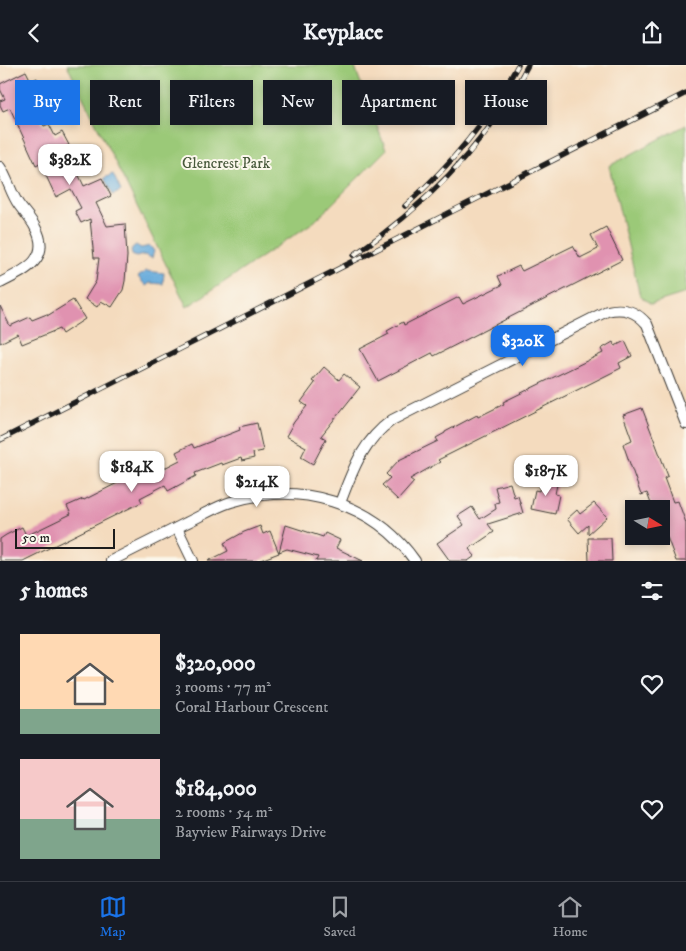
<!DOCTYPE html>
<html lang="en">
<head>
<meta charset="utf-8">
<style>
  body { margin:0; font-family:"IM FELL DW Pica",serif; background:#20242c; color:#f1f3f6; height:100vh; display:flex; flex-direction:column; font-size:19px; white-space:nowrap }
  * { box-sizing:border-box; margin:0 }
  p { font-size:16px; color:#9ea1a6 }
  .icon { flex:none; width:28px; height:28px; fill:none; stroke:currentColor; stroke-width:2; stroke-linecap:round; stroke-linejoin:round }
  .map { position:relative; height:496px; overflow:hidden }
  .side { display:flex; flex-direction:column; background:#171b24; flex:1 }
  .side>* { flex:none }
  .hud { position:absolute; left:15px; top:15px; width:656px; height:45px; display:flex; gap:10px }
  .needle { width:32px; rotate:100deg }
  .tools { position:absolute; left:625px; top:435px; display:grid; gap:10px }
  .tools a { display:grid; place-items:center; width:45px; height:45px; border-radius:0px; background:#171b24; box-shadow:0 2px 8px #0003; font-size:25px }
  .scale { position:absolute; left:15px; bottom:12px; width:100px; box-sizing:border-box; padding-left:5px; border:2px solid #1c1c1c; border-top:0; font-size:14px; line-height:18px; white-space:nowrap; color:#1c1c1c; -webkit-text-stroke:4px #fbf7ec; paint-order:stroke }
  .price { position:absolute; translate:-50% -42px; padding:0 11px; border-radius:10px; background:#fff; color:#222; font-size:16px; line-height:32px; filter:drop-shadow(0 1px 2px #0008) }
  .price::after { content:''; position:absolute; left:50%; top:30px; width:15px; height:11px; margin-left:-8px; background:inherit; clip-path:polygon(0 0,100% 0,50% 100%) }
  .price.selected { background:#1a73e8; color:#fff }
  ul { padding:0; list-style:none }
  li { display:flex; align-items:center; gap:15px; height:125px; padding:0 20px }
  li span { display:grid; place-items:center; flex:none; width:140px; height:100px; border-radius:0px; color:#555 }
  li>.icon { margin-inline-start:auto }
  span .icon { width:60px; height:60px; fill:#fffc; stroke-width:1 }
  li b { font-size:21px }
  h2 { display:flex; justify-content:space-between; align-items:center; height:60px; padding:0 20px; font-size:21px }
  .pill { padding:0 18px; border-radius:0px; background:#171b24; box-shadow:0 2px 8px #0003; font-size:18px; line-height:45px }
  .pill.selected { background:#1a73e8; color:#fff }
  header { display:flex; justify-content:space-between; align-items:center; height:65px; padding:0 20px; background:#171b24; font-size:22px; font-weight:700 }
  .tabs { display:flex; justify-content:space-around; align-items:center; height:70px; border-top:1px solid #363941; background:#171b24; font-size:14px; color:#9ea1a6 }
  .tabs a { display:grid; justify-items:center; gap:2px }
  .tabs .selected { color:#1a73e8 }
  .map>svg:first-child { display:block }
</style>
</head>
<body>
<header><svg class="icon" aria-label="back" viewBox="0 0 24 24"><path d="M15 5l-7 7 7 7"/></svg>Keyplace<svg class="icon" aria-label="share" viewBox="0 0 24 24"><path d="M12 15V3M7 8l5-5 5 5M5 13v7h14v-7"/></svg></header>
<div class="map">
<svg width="686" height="496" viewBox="0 0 686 496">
  <rect width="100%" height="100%" fill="#fbf7ec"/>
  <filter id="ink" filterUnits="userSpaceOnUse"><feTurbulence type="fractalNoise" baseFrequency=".02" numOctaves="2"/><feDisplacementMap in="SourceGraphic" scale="10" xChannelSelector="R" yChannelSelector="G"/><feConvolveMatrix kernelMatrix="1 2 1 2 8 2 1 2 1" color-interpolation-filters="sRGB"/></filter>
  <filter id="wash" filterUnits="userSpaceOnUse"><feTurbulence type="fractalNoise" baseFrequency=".0096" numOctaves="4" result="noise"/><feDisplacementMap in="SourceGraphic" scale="20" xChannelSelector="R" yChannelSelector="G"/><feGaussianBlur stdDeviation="1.12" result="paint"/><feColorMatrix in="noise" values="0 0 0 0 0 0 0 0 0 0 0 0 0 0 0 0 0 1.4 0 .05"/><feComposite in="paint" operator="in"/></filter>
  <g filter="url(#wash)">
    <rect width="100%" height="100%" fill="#f4dbbe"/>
    <g fill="#9bc978" stroke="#5c724a">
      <path d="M67 0H354L386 85 315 156 187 242Z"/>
      <path d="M686 60V228L651 239 640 231 609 101Z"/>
    </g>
    <g fill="#66aadb" stroke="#41637c">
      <path d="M113 109 121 126 113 130 104 113Z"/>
      <path d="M136 180 141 183 150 181 154 186 152 193 144 190 136 192 132 190 131 185 133 182Z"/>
      <path d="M146 206 164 208 163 219 150 218 146 221 138 212Z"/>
    </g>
    <g id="blocks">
      <g fill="#e092b0">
        <path d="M26 6 31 16 37 13 48 34 33 41 44 61 49 59 55 71 62 67 69 80 65 82 84 121 102 113 111 131 96 138 107 161 125 159 127 191 125 216 123 225 112 242 101 236 97 242 85 234 96 216 99 193H94L90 154 81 158 75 146 81 143 71 124 56 132 40 98 36 100 10 43 3 46 0 40V36L5 34 0 24V19Z"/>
        <path d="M606 162 622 195 434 291 432 288 378 316 360 284 389 269 387 266 403 257 404 260 459 232 463 239 502 220 498 211 519 201 522 206 573 181 580 193 598 184 591 170Z"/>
        <path d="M73 235 85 254 62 269 59 264 22 279 18 269 0 278V241L10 261 30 252 32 255 47 249V251Z"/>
        <path d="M625 276 632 291 619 298 621 303 438 395 440 397 410 414 414 417 398 435 382 420 390 413 386 409 399 395 438 376 436 373 445 368V367L477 350 478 352 504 339 503 337 603 288 601 284 613 277 615 281Z"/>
        <path d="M324 302 339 315 344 309 360 322 321 371 326 374 313 399 301 392 306 382 286 371 294 357 307 341 301 337 315 318 312 316Z"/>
        <path d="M642 343 668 411 664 413 673 437 678 436 686 458V496H676L661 456V444H653L647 428 641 430 623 379 632 375 623 350Z"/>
        <path d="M257 358 263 386 253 388 254 393 242 396 241 393 222 400 221 398 195 408 196 411 168 426 165 420 140 433 142 437 23 496H0V474L6 470 22 462 26 470 32 468 71 449 67 441 83 434 84 435 129 412 132 418 142 413 143 414 180 395 176 387 192 379 194 383 240 365 239 362Z"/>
        <path d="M542 412 558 415 555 429 559 430 555 449 531 444 535 425 539 426Z"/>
        <path d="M510 418 514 432 518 431 523 448 488 459 494 467 469 484 475 491 468 496H450L437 478 464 460 458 451 472 442 480 454 496 444 495 438 499 437 495 422Z"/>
        <path d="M594 438 607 452 588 469V460L579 468 567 454 577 445 580 449Z"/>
        <path d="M286 460 323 472 325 468 340 475 336 483 363 496H316L318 492 287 484 279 487Z"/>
        <path d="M260 461 263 469 270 466 279 488 258 496H208L228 486 224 478 244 467Z"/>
        <path d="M588 473H611L612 496H589Z"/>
      </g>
    </g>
  </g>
  <g filter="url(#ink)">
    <use href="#blocks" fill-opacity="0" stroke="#3c3934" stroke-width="1"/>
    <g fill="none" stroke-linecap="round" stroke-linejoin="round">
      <g stroke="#3c3934" stroke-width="12">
        <g id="street">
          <path d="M0 102C8 114 11 129 19 140 24 147 31 154 35 162 53 194 24 206 0 218"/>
          <path d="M340 438C353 404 362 377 392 355L607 246C624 242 636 246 647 259L686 359"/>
          <path d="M177 463 193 496"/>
          <path d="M111 496C136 483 161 471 186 458 201 451 215 442 231 437 298 416 374 437 415 496"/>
        </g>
      </g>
      <use href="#street" stroke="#fff" stroke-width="10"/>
      <g stroke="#1c1c1c" stroke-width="5.5">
        <g id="rail">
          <path d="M405 141C453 98 487 56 518 0"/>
          <path d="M354 190C427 140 487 79 528 0"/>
          <path d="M0 375 686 28"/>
        </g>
      </g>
      <use href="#rail" stroke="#fbf7ec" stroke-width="4" stroke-dasharray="11" stroke-linecap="butt"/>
    </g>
  </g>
  <g text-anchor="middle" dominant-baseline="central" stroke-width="4" stroke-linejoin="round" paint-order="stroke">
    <g font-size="15" fill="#48593c" stroke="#fbf7ec">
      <text x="226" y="98">Glencrest Park</text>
    </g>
  </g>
</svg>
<div class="tools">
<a><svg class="needle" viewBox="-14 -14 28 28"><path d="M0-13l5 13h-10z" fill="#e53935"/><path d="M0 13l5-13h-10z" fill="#9ea1a6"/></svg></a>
</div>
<div class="scale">50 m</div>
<b class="price" style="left:70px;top:121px">$382K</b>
<b class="price selected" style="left:523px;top:302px">$320K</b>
<b class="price" style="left:132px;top:428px">$184K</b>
<b class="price" style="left:546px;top:432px">$187K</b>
<b class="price" style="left:257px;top:443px">$214K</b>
<div class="hud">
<a class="pill selected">Buy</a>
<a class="pill">Rent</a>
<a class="pill">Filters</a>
<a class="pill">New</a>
<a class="pill">Apartment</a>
<a class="pill">House</a>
</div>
</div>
<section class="side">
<h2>5 homes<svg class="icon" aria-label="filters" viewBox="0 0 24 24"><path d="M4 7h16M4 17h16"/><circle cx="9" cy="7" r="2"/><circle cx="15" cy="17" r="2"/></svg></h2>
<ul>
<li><span style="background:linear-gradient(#ffd9b3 75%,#7fa58c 0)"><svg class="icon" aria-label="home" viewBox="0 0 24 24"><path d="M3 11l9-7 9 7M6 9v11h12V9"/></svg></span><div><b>$320,000</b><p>3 rooms · 77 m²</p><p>Coral Harbour Crescent</p></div><svg class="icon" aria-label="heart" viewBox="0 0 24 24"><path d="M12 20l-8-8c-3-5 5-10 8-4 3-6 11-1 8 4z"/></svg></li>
<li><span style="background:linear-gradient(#f6c9c9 60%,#7fa58c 0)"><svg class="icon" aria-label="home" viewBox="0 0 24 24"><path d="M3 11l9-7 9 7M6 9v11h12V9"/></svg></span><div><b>$184,000</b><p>2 rooms · 54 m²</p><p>Bayview Fairways Drive</p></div><svg class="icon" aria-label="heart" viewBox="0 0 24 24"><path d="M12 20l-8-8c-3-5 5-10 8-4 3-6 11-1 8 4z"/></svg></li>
</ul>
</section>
<nav class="tabs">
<a class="selected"><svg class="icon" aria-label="map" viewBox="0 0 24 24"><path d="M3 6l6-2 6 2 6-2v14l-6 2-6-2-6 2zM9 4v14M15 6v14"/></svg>Map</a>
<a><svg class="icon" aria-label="saved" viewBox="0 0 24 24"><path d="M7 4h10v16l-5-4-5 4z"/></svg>Saved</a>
<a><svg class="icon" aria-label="home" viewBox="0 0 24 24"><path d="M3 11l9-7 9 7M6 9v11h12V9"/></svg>Home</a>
</nav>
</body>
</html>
